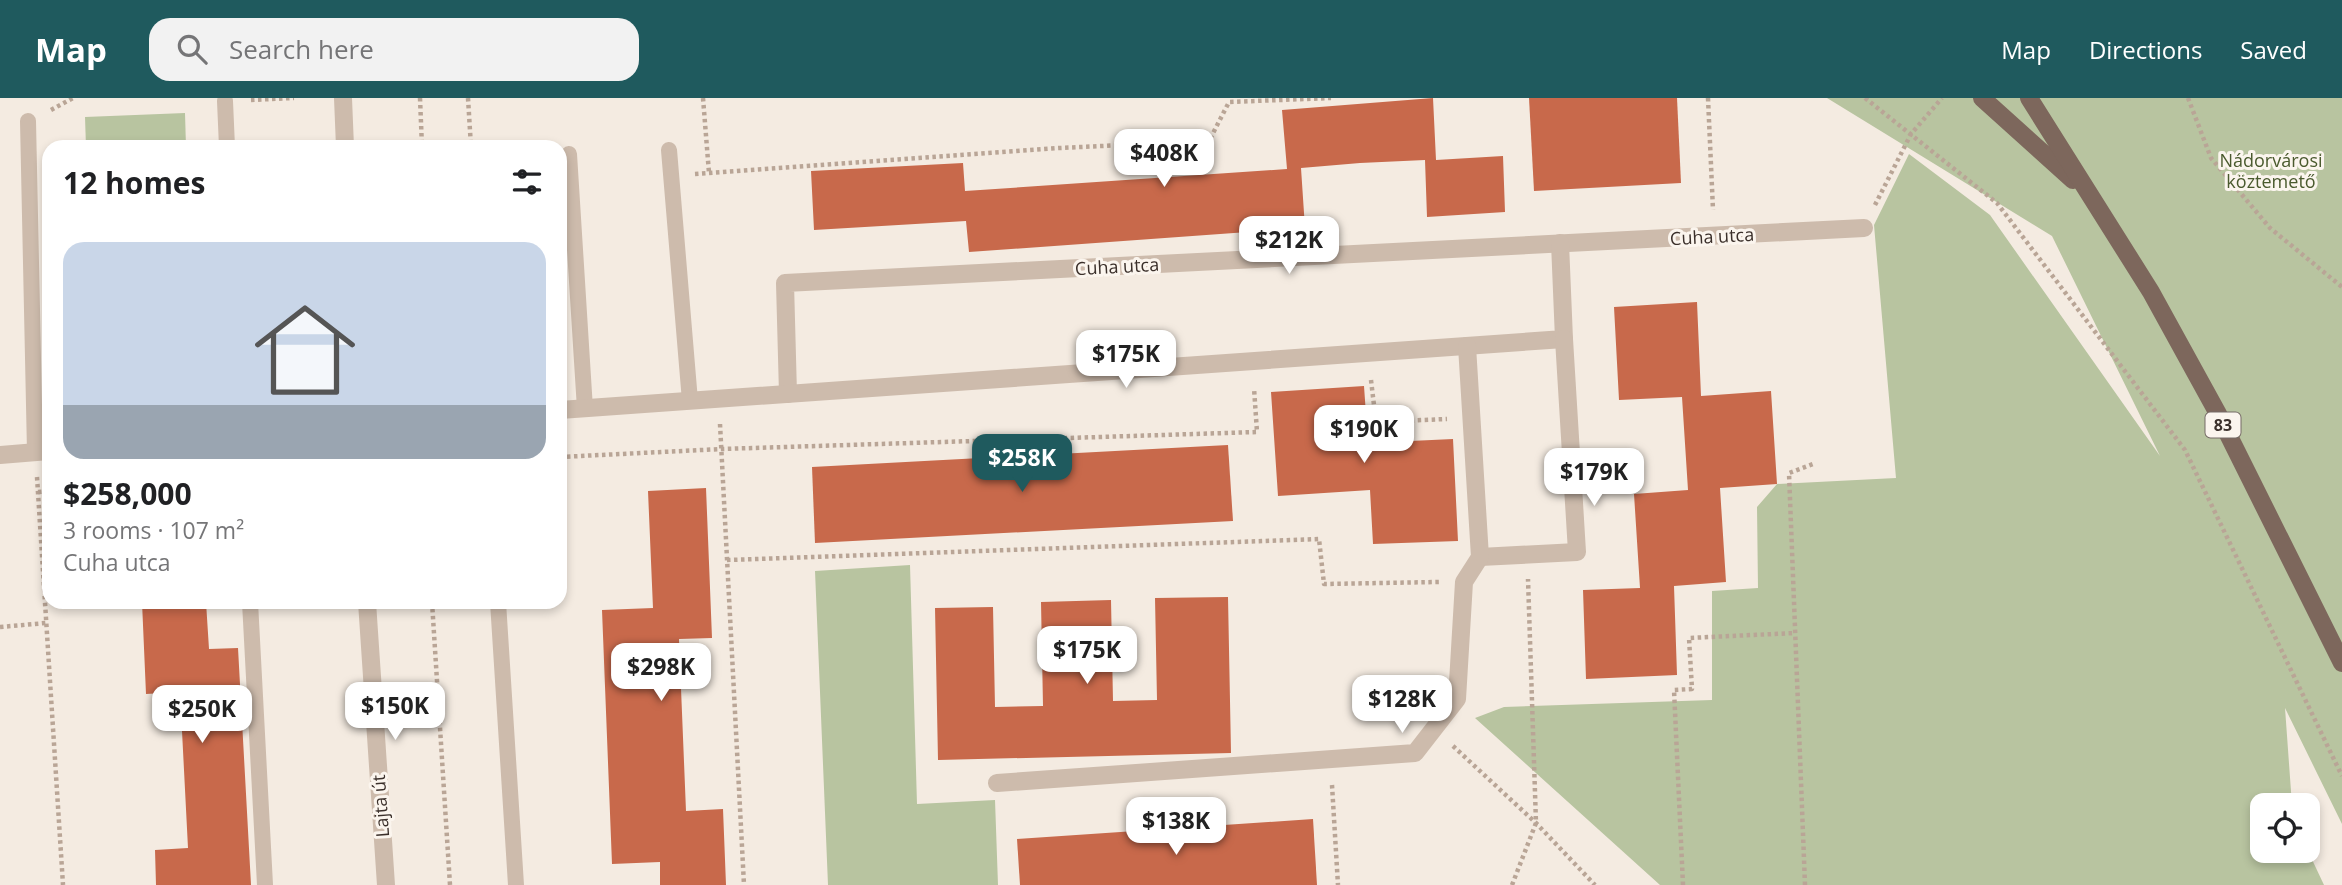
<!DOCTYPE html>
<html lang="en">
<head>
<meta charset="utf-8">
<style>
  body { margin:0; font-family:"Open Sans",sans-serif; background:#f2f2f2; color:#202124; height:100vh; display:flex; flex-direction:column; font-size:26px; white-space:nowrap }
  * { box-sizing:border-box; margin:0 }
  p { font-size:23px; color:#757577 }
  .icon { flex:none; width:38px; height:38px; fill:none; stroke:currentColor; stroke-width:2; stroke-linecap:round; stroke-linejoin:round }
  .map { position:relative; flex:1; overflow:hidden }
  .drawer { position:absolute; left:42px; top:42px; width:525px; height:469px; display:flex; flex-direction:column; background:#fff; border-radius:21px; box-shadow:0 4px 10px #0003 }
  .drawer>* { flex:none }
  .controls { position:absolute; left:2250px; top:695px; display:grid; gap:14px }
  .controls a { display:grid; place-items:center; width:70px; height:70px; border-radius:14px; background:#fff; box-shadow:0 4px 10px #0003; font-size:35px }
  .price { position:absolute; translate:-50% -60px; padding:0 16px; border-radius:14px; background:#fff; color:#222; font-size:23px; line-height:46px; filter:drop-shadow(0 2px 4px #0008) }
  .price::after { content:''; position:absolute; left:50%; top:42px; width:21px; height:16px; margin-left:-10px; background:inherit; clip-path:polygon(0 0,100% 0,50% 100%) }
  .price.on { background:#1f5a5e; color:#fff }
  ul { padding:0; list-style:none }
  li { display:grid; align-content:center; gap:14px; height:371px; padding:0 21px }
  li+li { border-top:2px solid #e0e0e0 }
  li span { display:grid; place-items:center; height:217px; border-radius:21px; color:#555 }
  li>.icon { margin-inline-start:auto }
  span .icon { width:126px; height:126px; fill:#fffc; stroke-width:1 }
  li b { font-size:30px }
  h2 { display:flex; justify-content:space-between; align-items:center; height:84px; padding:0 21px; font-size:30px }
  header { display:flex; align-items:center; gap:42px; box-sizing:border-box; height:98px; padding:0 35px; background:#1f5a5e; color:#fff }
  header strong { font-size:33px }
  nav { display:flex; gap:38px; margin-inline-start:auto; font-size:24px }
  .search { width:490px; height:63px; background:#f2f2f2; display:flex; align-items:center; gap:18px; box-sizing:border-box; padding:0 24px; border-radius:21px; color:#757577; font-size:26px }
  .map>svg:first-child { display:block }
</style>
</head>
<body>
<header>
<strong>Map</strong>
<div class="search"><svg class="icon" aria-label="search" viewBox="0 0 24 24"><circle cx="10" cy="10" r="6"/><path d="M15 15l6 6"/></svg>Search here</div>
<nav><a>Map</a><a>Directions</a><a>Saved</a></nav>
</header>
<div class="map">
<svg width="2342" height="787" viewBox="0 0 2342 787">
  <rect width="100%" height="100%" fill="#f4ebe1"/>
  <g fill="#b8c4a0">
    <path d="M1827 0H2342V726L2285 610 2292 707H2263V752L2308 753 2324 787H1660L1475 620 1504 609 1712 602V493L1758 490 1757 409 1777 386 1896 380 1874 127 1909 56 1990 117 2160 358 2052 138Z"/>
    <path d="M185 15 186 49H86L85 19Z"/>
    <path d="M910 467 917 706 995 702 998 787H828L815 473Z"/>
  </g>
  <g fill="#c8694b">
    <path d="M1433 0 1436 62 1503 58 1505 114 1427 119 1425 62 1360 65 1301 70 1305 130 969 154 966 123 814 132 811 73 963 65 965 93 1287 71 1282 12Z"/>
    <path d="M1529 0H1677L1681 85 1534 93Z"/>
    <path d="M1697 204 1701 298 1771 293 1777 386 1720 390 1726 484 1674 488 1677 577 1586 581 1583 492 1640 490 1634 396 1688 392 1682 299 1619 302 1614 209Z"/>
    <path d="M1364 288 1368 345 1453 341 1458 443 1373 446 1370 392 1278 398 1271 294Z"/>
    <path d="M1228 347 1233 423 815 445 812 369Z"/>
    <path d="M706 390 712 540 679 541 686 713 723 711 726 787H660V764L612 766 602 512 653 510 648 393Z"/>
    <path d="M1228 499 1231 655 938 662 935 510 993 509 995 609 1043 608 1041 504 1111 502 1113 603 1157 602 1155 500Z"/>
    <path d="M142 504H206L209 551 238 550 251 787H156L155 752 188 750 180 594 146 596Z"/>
    <path d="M1313 721 1317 787H1020L1017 741Z"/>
  </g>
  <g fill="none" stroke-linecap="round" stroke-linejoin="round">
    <g stroke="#b9a596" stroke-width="4.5" stroke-dasharray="3.5 3.5" stroke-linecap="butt">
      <path d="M420 0 422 49"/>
      <path d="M468 0 471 49"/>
      <path d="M703 0 709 75"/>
      <path d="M1708 0 1713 112"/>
      <path d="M1865 0 1997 105 2185 352 2342 678"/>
      <path d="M2188 0 2211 60 2270 130 2342 189"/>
      <path d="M251 2 294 0"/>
      <path d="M51 12 73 0"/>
      <path d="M695 76 1059 50 1209 43 1229 4 1331 0"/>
      <path d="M1875 107 1911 36 1942 0"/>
      <path d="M1371 282 1376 324 1447 321"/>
      <path d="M720 326 744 787"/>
      <path d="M560 359 722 351 1257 334 1254 290"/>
      <path d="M37 379 63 787"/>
      <path d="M38 394 49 393"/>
      <path d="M727 462 1319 441 1324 486 1439 484"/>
      <path d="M432 504 450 787"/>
      <path d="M0 529 46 525"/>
      <path d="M1453 648 1536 725 1595 787"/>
      <path d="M1332 687 1338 787"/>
      <path d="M1512 787 1536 725 1528 481"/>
      <path d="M1683 787 1674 592 1692 591 1689 540 1795 535"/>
      <path d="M1805 787 1789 375 1813 366"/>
    </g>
    <g stroke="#cdbbac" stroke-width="16">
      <path d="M225 3 227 49"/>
      <path d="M28 23 35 354"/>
      <path d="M669 52 690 303"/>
      <path d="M569 56 585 311"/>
      <path d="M250 504 265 787"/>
      <path d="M498 504 516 787"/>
    </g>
    <g stroke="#cdbbac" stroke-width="18">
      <path d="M788 296 785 185 1864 130"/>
      <path d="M560 312 1564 241 1560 145"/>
      <path d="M0 357 49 353"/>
      <path d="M1480 459 1577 454 1564 241"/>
      <path d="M997 685 1415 655 1457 601 1464 484 1480 459 1467 248"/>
    </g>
    <g stroke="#cdbbac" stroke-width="18">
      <path d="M343 0 345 49"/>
      <path d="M367 504 386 787"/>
    </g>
    <g stroke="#7d675c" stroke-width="18">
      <path d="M1982 0 2073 82"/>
      <path d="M2029 0 2151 194 2217 314 2342 565"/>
    </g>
  </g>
  <g text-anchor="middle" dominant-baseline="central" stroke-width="6" stroke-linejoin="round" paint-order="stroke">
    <rect fill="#fbf5ee" stroke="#756b66" stroke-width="2" x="2205.5" y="314.5" width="35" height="25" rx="5"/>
    <g font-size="16" font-weight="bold" fill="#3b302b">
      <text x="2223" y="327">83</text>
    </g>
    <g font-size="18" fill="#4a5a2e" stroke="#fbf5ee">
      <text x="2271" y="62">Nádorvárosi<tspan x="2271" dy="21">köztemető</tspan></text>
    </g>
    <g font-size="18" fill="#3b302b" stroke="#fbf5ee">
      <text transform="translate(1712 138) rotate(-3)">Cuha utca</text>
      <text transform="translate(1117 168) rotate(-3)">Cuha utca</text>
      <text transform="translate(380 708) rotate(-94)">Lajta út</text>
    </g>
  </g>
</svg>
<div class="controls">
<a><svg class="icon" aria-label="locate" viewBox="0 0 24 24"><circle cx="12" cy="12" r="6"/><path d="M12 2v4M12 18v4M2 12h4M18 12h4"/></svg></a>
</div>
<b class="price" style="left:1164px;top:91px">$408K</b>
<b class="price" style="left:1289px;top:178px">$212K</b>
<b class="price" style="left:1126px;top:292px">$175K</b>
<b class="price" style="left:1364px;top:367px">$190K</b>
<b class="price on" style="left:1022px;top:396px">$258K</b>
<b class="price" style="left:1594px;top:410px">$179K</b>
<b class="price" style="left:1087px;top:588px">$175K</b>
<b class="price" style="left:661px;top:605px">$298K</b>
<b class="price" style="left:1402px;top:637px">$128K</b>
<b class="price" style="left:395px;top:644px">$150K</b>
<b class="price" style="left:202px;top:647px">$250K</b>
<b class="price" style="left:1176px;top:759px">$138K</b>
<section class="drawer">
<h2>12 homes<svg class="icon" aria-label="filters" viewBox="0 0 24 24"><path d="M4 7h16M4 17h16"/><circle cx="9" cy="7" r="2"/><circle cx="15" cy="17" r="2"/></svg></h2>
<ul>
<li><span style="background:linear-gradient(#c9d6e8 75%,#9aa5b1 0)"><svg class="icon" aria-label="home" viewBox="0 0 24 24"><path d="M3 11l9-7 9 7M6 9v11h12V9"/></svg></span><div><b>$258,000</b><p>3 rooms · 107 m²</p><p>Cuha utca</p></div></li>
</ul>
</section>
</div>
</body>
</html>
